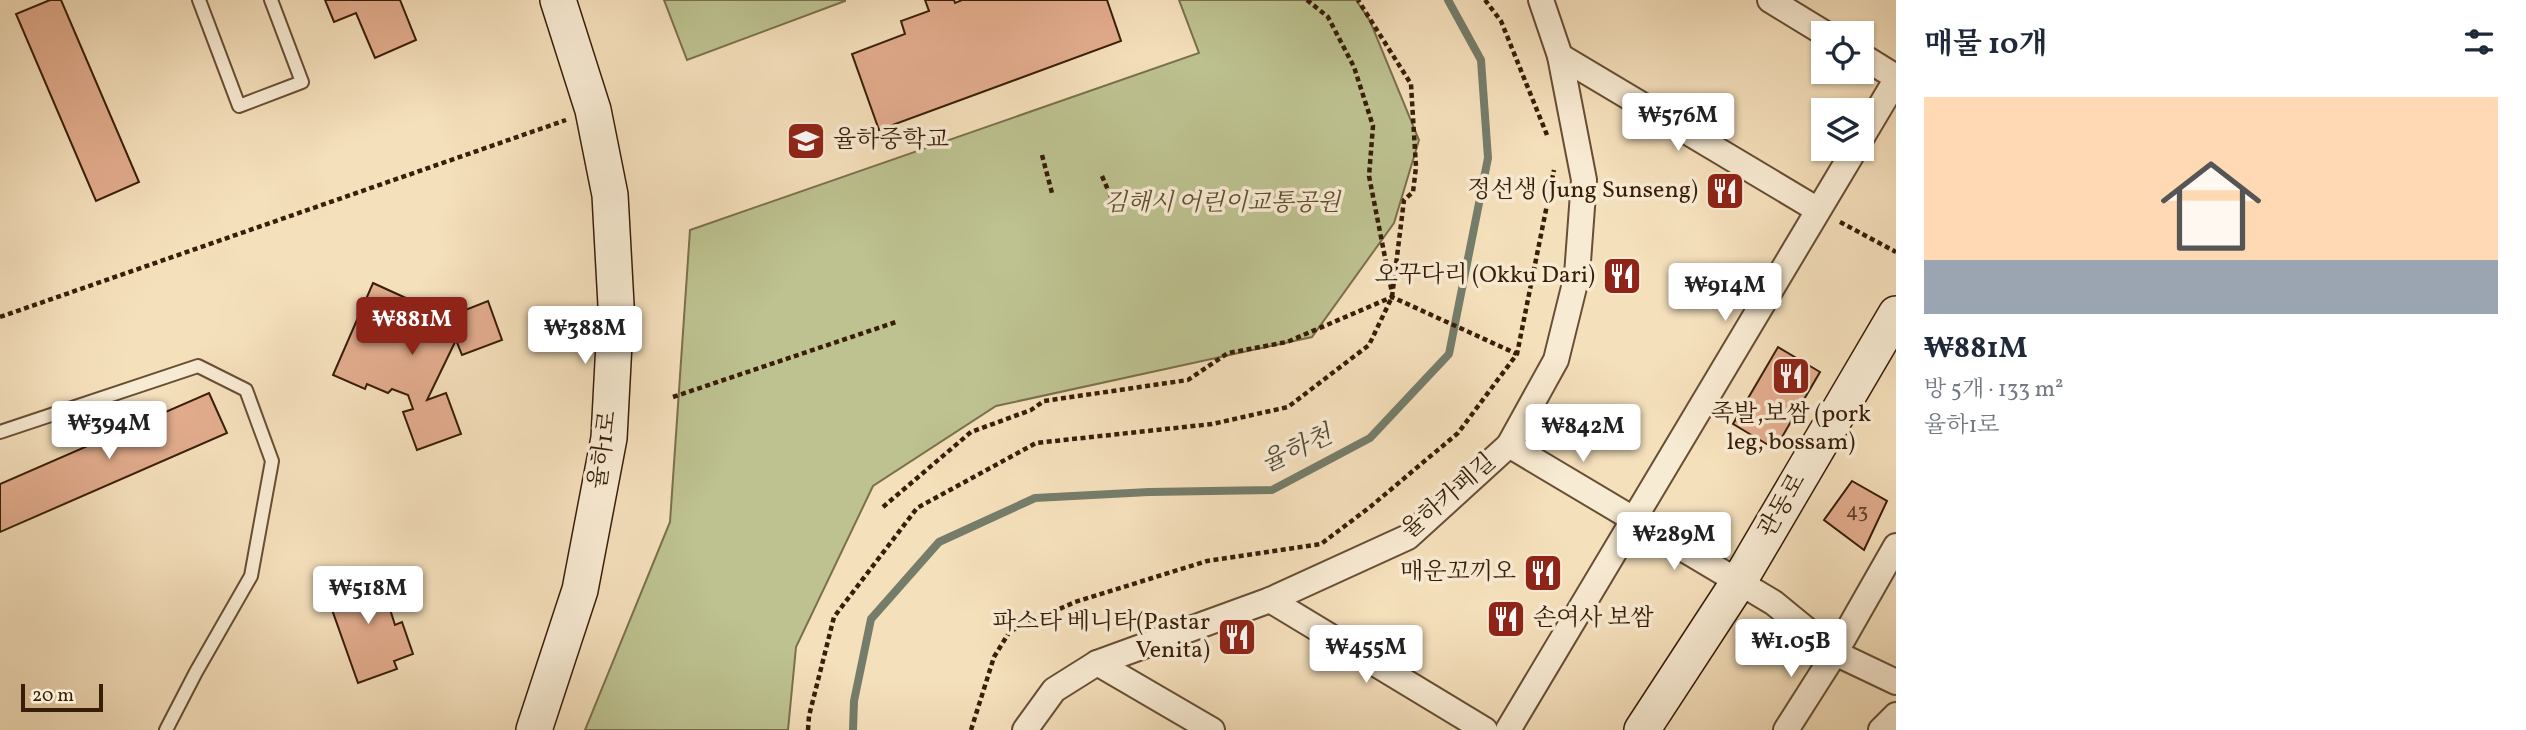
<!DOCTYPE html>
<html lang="ko">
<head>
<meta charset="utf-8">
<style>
  body { margin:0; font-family:Vollkorn,"Noto Serif KR",serif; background:#f2f2f3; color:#1f2937; height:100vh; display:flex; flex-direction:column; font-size:26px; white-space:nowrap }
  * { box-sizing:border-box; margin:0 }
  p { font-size:23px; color:#747a83 }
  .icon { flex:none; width:38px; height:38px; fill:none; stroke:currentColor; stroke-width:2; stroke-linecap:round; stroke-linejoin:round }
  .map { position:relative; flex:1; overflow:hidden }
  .sheet { display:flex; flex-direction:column; background:#fff; width:630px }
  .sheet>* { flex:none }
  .tools { position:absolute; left:1811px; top:21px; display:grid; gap:14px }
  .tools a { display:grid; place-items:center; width:63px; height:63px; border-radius:0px; background:#fff; box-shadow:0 2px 5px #0004; font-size:35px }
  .scale { position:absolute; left:21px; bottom:18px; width:82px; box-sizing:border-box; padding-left:7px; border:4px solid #381d07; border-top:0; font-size:19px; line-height:24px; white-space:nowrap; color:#381d07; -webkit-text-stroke:5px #f8ebd3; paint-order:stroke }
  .price { position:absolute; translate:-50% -60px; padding:0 16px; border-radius:7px; background:#fff; color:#222; font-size:23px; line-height:46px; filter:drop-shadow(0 2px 4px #0008) }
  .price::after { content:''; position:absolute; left:50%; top:42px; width:21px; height:16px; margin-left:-10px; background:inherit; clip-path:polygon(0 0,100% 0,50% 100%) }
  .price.current { background:#8f2418; color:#fff }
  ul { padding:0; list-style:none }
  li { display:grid; align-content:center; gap:14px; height:371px; padding:0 28px }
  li+li { border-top:2px solid #e0e1e3 }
  li span { display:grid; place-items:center; height:217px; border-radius:0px; color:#555 }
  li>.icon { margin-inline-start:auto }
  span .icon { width:126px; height:126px; fill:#fffc; stroke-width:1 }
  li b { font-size:30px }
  h2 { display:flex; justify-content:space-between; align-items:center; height:84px; padding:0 28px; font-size:30px }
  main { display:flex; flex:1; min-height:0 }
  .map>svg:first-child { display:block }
</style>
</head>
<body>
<main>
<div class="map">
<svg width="1896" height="730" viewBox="0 0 1896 730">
  <rect width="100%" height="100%" fill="#f5e0bc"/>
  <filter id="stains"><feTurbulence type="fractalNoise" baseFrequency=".00286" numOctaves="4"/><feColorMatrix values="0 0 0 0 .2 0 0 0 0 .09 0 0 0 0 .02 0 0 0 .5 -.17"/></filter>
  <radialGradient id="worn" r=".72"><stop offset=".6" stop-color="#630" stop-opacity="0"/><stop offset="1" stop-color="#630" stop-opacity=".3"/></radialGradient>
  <g fill="#bdc290" stroke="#7a704c" stroke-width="2">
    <path d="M664 0H845V1L687 60Z"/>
    <path d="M1179 0H1356L1370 21 1419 140 1394 223 1312 337 996 406 873 486 796 647 788 730H585L670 522 690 230 1199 53Z"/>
  </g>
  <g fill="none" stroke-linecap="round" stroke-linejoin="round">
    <path stroke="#757d6a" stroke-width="8" d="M853 730 854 701 871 619 939 542 1035 498 1149 492 1272 490 1370 438 1449 354 1488 158 1481 60 1448 0"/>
  </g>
  <g fill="#e3ad8e" stroke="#381d07" stroke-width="2">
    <path d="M50 0H61L139 182 96 201 16 14Z"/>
    <path d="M325 0H400L416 40 375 58 356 13 334 22Z"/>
    <path d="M925 0H954L955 3 962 0H1107L1121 41 879 130 852 54 905 34 901 21 929 11Z"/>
    <path d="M373 283 406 298 403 304 428 315 425 320 439 326 452 321 450 316 488 301 502 340 462 355 456 340 427 400 446 393 461 434 417 450 403 412 413 409 408 395 392 389 388 393 367 384 365 389 333 375Z"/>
    <path d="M1778 347 1820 372 1775 449 1733 424Z"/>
    <path d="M209 393 227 433 0 532V484Z"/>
    <path d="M1852 481 1887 501 1864 550 1824 520Z"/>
    <path d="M384 574 393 601 388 603 395 625 402 622 413 654 394 661 397 669 358 683 324 587 356 576 359 583Z"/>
  </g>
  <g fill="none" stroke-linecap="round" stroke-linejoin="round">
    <g stroke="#674e34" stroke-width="16">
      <g id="lane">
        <path d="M199 0 239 106 302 82 271 0"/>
        <path d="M0 432 198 366 246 390 272 461 251 576 196 672 166 730"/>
      </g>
    </g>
    <g stroke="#674e34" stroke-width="28">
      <g id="street">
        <path d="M1770 0 1824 33"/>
        <path d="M1560 56 1818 210"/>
        <path d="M1862 56 1896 77"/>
        <path d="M1862 137 1896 80"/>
        <path d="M1509 445 1774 603 1835 653 1896 682"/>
        <path d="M1270 600 1485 730"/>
        <path d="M1097 663 1212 730"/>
        <path d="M1025 730 1054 690 1097 663 1270 600 1408 537 1509 445 1556 360 1577 275 1584 180 1560 56 1541 0"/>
        <path d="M1508 730 1855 149"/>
        <path d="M1786 730 1835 653 1896 546"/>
        <path d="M1881 730 1896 715"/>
      </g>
    </g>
    <g stroke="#381d07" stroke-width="38">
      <g id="secondary">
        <path d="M534 730 580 590 609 438 616 305 610 195 593 110 558 0"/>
        <path d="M1642 730 1738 583 1896 314"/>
      </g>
    </g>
    <g stroke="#381d07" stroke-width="4.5" stroke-dasharray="5 3.5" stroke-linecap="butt">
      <path d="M1307 0 1328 17 1354 67 1373 126 1369 176 1392 293"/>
      <path d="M1485 0 1501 21 1547 135"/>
      <path d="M1042 155 1052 193"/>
      <path d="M1102 176 1115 206"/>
      <path d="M1840 222 1896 252"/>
      <path d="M0 317 566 120"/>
      <path d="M673 397 896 322"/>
      <path d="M883 507 971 432 1031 410 1044 401 1188 380 1228 353 1287 342 1392 297 1517 354"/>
      <path d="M808 730 809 716 834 617 917 508 1036 443 1212 424 1288 407 1369 345 1392 297 1404 200 1413 192 1416 167 1411 84 1358 0"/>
      <path d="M971 730 994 657 1010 631 1075 602 1207 561 1321 544 1370 507 1458 433 1517 354 1554 170"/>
    </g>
    <use href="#lane" stroke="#f8ebd3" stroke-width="12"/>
    <use href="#street" stroke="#f8ebd3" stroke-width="24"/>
    <use href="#secondary" stroke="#f8ebd3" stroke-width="35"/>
  </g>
  <defs>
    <g id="school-square" transform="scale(2.0125)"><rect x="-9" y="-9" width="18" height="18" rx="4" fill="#8f2418" stroke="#f8ebd3"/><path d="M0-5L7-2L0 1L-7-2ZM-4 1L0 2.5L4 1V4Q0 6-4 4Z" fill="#fff"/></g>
    <g id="restaurant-square" transform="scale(2.0125)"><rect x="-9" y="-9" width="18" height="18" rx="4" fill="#8f2418" stroke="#f8ebd3"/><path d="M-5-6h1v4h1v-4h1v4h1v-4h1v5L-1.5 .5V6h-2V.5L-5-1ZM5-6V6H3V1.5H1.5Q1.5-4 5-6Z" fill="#fff"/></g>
  </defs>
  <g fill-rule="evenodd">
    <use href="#school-square" x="806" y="141"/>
    <use href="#restaurant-square" x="1725" y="191"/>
    <use href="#restaurant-square" x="1622" y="276"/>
    <use href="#restaurant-square" x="1791" y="376"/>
    <use href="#restaurant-square" x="1543" y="573"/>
    <use href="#restaurant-square" x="1506" y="619"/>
    <use href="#restaurant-square" x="1237" y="637"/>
  </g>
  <g text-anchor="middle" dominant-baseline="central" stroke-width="7" stroke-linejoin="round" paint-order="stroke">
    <g font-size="21" fill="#634129">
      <text x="1857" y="511">43</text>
    </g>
    <g font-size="24" fill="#381d07" stroke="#f8ebd3" text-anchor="end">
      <text x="833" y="141" text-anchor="start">율하중학교</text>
      <text x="1698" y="191">정선생 (Jung Sunseng)</text>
      <text x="1595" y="276">오꾸다리 (Okku Dari)</text>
      <text x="1791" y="415" text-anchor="middle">족발,보쌈 (pork<tspan x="1791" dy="28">leg, bossam)</tspan></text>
      <text x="1516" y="573">매운꼬끼오</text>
      <text x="1533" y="619" text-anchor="start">손여사 보쌈</text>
      <text x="1210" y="623">파스타 베니타(Pastar<tspan x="1210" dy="28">Venita)</tspan></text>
    </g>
    <g font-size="24" font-style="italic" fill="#604f30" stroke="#f8ebd3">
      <text x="1222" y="204">김해시 어린이교통공원</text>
    </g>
    <g font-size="24" fill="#381d07" stroke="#f8ebd3">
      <text transform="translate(604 450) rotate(-82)">율하1로</text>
      <text transform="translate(1449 497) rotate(-41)">율하카페길</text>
      <text transform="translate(1783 506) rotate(-60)">관동로</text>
    </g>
    <g font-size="26" font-style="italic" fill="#564d39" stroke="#f8ebd3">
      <text transform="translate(1297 450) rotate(-25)">율하천</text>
    </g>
  </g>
  <rect width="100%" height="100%" filter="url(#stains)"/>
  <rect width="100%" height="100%" fill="url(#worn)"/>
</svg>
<div class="tools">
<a><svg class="icon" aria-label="locate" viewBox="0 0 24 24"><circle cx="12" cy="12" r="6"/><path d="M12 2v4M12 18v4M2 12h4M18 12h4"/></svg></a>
<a><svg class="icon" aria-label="layers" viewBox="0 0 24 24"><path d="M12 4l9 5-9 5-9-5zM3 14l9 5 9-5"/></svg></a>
</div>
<div class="scale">20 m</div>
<b class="price" style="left:1678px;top:153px">₩576M</b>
<b class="price" style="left:1725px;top:323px">₩914M</b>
<b class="price current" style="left:412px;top:357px">₩881M</b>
<b class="price" style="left:585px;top:366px">₩388M</b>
<b class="price" style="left:109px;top:461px">₩394M</b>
<b class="price" style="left:1583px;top:464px">₩842M</b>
<b class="price" style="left:1674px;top:572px">₩289M</b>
<b class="price" style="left:368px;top:626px">₩518M</b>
<b class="price" style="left:1791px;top:679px">₩1.05B</b>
<b class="price" style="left:1366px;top:685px">₩455M</b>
</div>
<section class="sheet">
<h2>매물 10개<svg class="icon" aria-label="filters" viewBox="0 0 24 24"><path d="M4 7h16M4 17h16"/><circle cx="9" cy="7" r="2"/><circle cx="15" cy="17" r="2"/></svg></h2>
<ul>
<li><span style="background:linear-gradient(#ffd9b3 75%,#9aa5b1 0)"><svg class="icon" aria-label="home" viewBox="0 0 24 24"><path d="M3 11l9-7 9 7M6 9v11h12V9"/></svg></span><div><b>₩881M</b><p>방 5개 · 133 m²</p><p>율하1로</p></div></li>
</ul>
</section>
</main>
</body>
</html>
